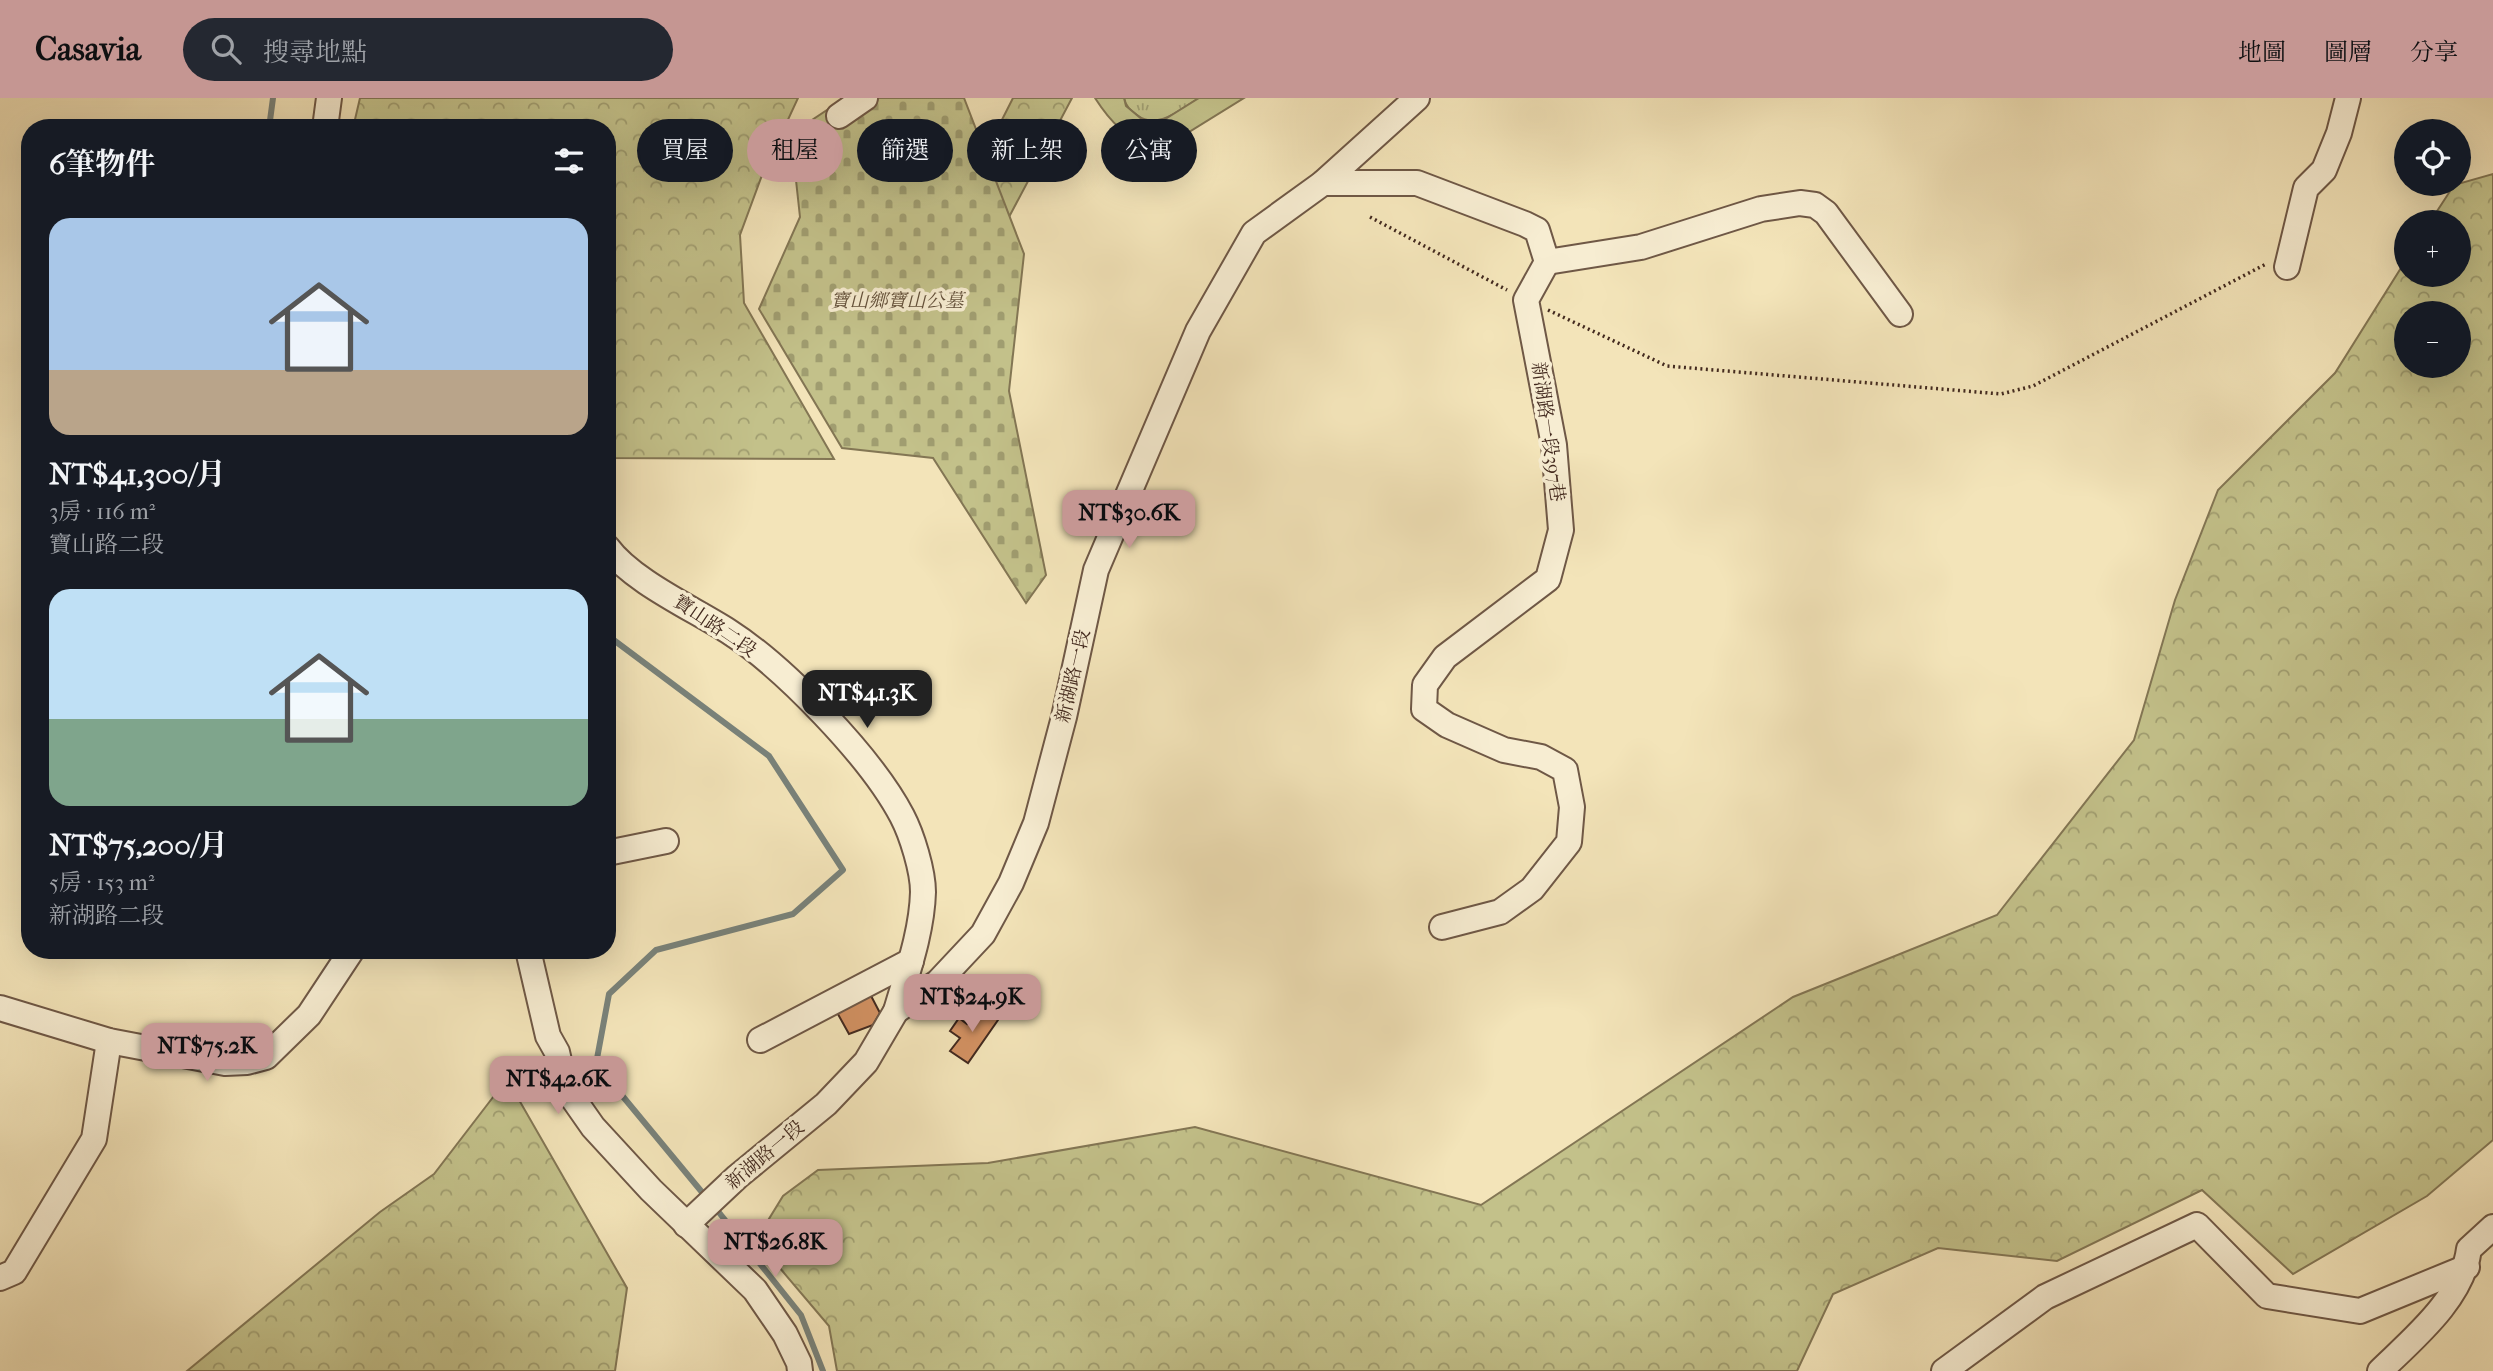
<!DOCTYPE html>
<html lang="zh-TW">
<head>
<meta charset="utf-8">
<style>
  body { margin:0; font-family:"IM FELL French Canon","Noto Serif TC",serif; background:#242831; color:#f1f3f6; height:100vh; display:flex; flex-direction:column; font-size:26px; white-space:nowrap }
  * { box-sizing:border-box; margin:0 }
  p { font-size:23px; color:#9ea1a6 }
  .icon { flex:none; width:38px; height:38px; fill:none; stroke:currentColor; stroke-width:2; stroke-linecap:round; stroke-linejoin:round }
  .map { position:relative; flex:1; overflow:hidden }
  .details { position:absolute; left:21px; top:21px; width:595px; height:840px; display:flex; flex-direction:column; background:#171b24; border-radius:28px; box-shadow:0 7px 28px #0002 }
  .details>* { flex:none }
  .guide { position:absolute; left:637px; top:21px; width:665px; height:63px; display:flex; gap:14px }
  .fabs { position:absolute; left:2394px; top:21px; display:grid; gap:14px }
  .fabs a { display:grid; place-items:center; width:77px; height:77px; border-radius:50%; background:#171b24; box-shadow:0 7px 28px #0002; font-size:35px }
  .price { position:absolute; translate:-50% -60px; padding:0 16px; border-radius:14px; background:#c59692; color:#111; font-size:23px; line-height:46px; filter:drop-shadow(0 2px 4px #0008) }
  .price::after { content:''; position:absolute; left:50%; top:42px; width:21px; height:16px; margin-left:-10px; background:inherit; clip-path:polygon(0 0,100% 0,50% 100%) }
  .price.active { background:#222; color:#fff }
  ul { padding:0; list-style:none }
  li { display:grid; align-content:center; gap:14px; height:371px; padding:0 28px }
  li span { display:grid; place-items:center; height:217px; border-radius:21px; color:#555 }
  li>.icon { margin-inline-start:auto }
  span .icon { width:126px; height:126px; fill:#fffc; stroke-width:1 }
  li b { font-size:30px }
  h2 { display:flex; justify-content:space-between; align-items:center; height:84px; padding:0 28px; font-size:30px }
  .pill { padding:0 24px; border-radius:32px; background:#171b24; box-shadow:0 7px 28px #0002; font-size:24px; line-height:63px }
  .pill.active { background:#c59692; color:#111 }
  header { display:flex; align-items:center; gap:42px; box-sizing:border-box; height:98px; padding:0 35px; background:#c59692; color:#111 }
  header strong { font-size:33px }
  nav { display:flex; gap:38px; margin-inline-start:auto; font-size:24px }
  .search { width:490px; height:63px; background:#242831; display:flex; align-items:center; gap:18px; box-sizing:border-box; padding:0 24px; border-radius:38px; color:#9ea1a6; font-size:26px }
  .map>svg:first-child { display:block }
</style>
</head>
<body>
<header>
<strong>Casavia</strong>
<div class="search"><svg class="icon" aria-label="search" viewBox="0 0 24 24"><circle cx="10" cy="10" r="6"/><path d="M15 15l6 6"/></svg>搜尋地點</div>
<nav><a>地圖</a><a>圖層</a><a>分享</a></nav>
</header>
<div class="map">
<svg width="2493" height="1273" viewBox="0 0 2493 1273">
  <defs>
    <pattern id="grass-tufts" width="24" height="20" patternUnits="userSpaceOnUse" patternTransform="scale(1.75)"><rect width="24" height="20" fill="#c3c18a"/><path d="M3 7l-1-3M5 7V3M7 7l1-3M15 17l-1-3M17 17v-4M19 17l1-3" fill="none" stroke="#a09d70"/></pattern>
    <pattern id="forest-crowns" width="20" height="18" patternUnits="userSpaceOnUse" patternTransform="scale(1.75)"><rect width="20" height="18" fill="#c3c18a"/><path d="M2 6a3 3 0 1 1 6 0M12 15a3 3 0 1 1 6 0" fill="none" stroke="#a09d70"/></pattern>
    <pattern id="cemetery-stones" width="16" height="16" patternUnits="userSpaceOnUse" patternTransform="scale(1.75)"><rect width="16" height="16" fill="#c3c18a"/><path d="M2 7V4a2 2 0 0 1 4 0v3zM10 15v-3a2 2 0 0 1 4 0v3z" fill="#a09d70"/></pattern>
  </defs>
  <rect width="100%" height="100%" fill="#f3e4b9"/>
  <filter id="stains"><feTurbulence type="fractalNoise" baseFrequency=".00286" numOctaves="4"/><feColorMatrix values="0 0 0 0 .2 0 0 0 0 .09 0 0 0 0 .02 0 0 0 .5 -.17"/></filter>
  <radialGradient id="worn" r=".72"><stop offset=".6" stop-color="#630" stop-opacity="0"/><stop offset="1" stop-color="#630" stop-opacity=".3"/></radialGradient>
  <path fill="url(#grass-tufts)" stroke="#837654" stroke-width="2" d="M1124 0H1199C1181 11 1157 33 1137 17 1130 12 1126 9 1124 0Z"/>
  <g fill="url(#forest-crowns)" stroke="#837654" stroke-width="2" fill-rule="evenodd">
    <path d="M360 0H798L761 80 740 137 744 205 834 361 607 360V30H353Z"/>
    <path d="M1013 0H1072L1009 119 978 69Z"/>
    <path d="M2493 76V1042L2427 1098 2293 1176 2202 1092 2057 1163 1938 1150 1833 1196 1797 1273H837L829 1228 756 1142 783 1098 818 1072 988 1065 1195 1029 1481 1107 1793 899 1997 817 2134 642 2175 502 2218 392 2335 275 2406 162V177H2459V124H2430L2454 87ZM2406 215H2459V268H2406Z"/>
    <path d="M507 981 627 1190 615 1273H187L380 1114 434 1076Z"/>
  </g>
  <path fill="url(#cemetery-stones)" stroke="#837654" stroke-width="2" d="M845 0H964L1024 156 1009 293 1046 477 1026 505 933 360 842 350 759 211 800 119 791 36Z"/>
  <path fill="#c3c18a" stroke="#837654" stroke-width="2" d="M1095 0H1124L1126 8 1144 23H1162L1199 0H1244L1176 42 1154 51C1124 36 1113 28 1095 0Z"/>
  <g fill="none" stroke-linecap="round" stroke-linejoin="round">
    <g stroke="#79827a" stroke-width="6">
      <path d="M269 30 273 0"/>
      <path d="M607 537 769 658 843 772 793 816 656 852 609 896 596 966 706 1099"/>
      <path d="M713 1107 801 1217 823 1273"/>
    </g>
  </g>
  <g fill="#d29162" stroke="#432a1f" stroke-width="2">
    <path d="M869 894 880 915 873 927 849 936 834 909Z"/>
    <path d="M980 909 998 922 968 965 950 953 960 940 950 933 959 920 967 926Z"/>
  </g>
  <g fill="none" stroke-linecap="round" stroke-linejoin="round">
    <g stroke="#6f5846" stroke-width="28">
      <g id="minor">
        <path d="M839 18 865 0"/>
        <path d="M325 30 329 0"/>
        <path d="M1323 85H1417L1525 126 1537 132 1547 164 1526 202 1554 347 1561 432 1548 481 1445 559 1425 587 1424 611 1447 627 1504 652 1541 659 1565 672 1572 709 1569 744 1532 791 1500 814 1442 829"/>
        <path d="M1547 164 1641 149 1761 111 1800 105 1815 107 1826 115 1900 216"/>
        <path d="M2287 169 2306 90 2324 72 2339 35 2348 0"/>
        <path d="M607 449C632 483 692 510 728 533 784 569 871 659 902 718 912 737 923 773 923 794 922 834 907 875 896 913"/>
        <path d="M607 755 666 743"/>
        <path d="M528 852 548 938 557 954 565 989 593 1029 651 1092 755 1192 785 1236 799 1265 800 1273"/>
        <path d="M0 910 109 943 225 965 247 964 266 959 309 917 352 852"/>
        <path d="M760 942 911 863"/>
        <path d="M686 1127 737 1079 826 1006 866 964 896 913 938 884 983 836 1011 785 1036 725 1064 619 1096 472 1198 233 1254 135 1323 85 1417 0"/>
        <path d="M0 1180 14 1174 94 1041 109 943"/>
        <path d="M1944 1273 2045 1199 2197 1127 2267 1198 2360 1213 2467 1169"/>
        <path d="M2380 1273C2414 1240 2463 1200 2469 1151L2493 1129"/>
      </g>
    </g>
    <g stroke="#432a1f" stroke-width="3.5" stroke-dasharray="2 3.5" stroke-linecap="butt">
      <path d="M1370 119 1507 192"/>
      <path d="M1548 212 1667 268 2001 296 2033 288 2266 166"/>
    </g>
    <use href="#minor" stroke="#f7edd2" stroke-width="24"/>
  </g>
  <g text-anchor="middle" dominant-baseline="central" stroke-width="7" stroke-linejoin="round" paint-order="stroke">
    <g font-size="19" font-style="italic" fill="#63503a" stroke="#f7edd2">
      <text x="897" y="203">寶山鄉寶山公墓</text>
    </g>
    <g font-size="19" fill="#432a1f" stroke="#f7edd2">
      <text transform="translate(1548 334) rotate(82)">新湖路一段397巷</text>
      <text transform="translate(715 528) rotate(34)">寶山路二段</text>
      <text transform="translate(1073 578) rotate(-77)">新湖路一段</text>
      <text transform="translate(765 1057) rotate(-40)">新湖路一段</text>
    </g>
  </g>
  <rect width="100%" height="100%" filter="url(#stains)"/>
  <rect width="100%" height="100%" fill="url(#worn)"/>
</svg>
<div class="fabs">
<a><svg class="icon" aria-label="locate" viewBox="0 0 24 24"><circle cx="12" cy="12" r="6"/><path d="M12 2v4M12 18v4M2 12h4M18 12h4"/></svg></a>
<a>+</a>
<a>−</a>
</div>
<b class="price" style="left:1129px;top:452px">NT$30.6K</b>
<b class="price active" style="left:867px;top:632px">NT$41.3K</b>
<b class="price" style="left:972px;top:936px">NT$24.9K</b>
<b class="price" style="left:207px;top:985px">NT$75.2K</b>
<b class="price" style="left:558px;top:1018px">NT$42.6K</b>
<b class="price" style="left:775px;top:1181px">NT$26.8K</b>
<div class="guide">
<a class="pill">買屋</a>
<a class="pill active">租屋</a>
<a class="pill">篩選</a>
<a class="pill">新上架</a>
<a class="pill">公寓</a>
</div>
<section class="details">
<h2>6筆物件<svg class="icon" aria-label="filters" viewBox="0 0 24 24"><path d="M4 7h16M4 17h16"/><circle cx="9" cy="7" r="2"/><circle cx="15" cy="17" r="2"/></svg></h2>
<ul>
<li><span style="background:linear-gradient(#a9c7e8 70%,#b9a48a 0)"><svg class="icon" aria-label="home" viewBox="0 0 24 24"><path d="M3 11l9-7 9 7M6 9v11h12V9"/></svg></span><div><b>NT$41,300/月</b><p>3房 · 116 m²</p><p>寶山路二段</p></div></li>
<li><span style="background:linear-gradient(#bfe0f5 60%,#7fa58c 0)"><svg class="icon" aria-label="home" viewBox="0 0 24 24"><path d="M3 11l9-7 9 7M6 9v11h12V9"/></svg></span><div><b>NT$75,200/月</b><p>5房 · 153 m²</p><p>新湖路二段</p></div></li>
</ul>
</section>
</div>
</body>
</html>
